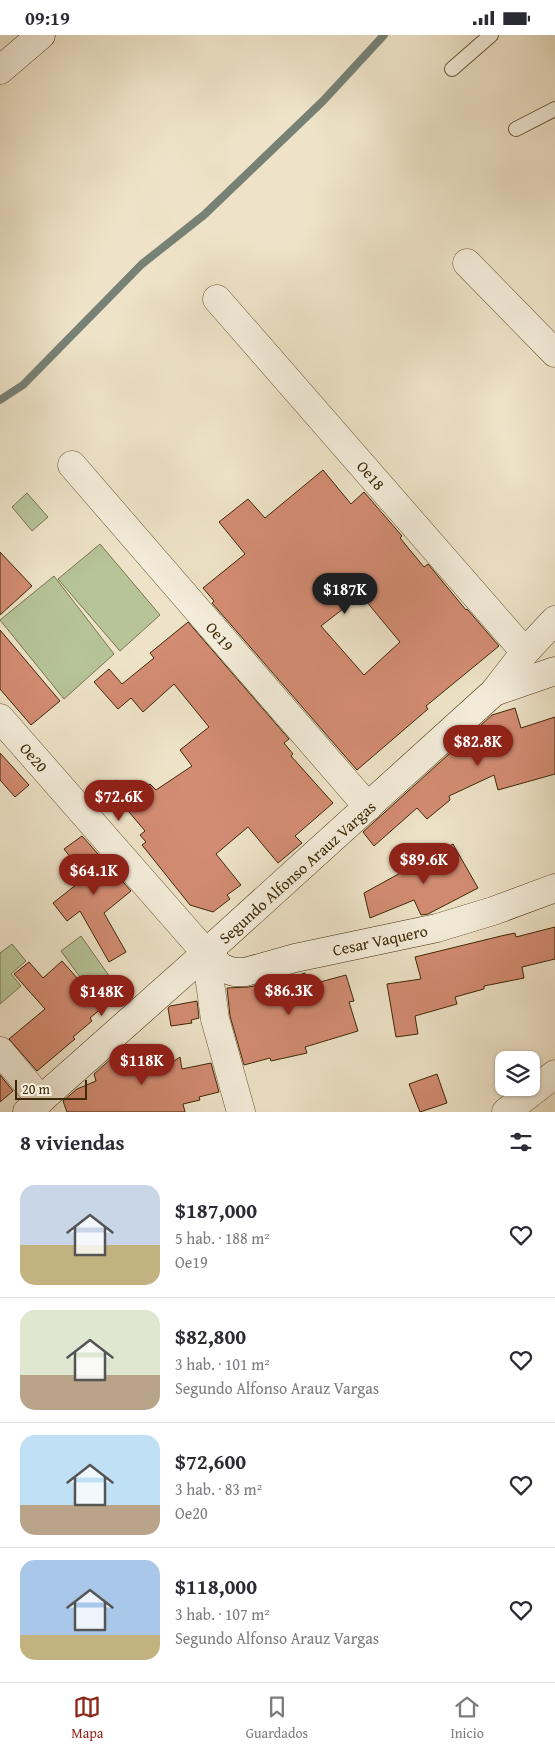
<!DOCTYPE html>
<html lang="es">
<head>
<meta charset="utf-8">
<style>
  body { margin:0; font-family:"Gentium Book Plus",serif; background:#f2f2f3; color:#2b2b33; height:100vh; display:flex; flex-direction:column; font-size:19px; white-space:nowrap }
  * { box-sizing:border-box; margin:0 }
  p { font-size:16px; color:#7c7c81 }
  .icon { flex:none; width:28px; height:28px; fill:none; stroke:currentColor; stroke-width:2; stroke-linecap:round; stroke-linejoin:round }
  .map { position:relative; height:1077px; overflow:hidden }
  .drawer { display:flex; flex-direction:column; background:#fff; flex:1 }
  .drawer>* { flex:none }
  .controls { position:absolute; left:495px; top:1016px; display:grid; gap:10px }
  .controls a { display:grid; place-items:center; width:45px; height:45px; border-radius:10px; background:#fff; box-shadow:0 1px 4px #0004; font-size:25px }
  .scale { position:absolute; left:15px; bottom:12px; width:72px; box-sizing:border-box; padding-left:5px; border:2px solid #3e2906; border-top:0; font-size:14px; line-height:18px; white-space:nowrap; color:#3e2906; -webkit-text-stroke:4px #f4eddb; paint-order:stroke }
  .price { position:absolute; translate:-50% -42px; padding:0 11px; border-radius:18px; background:#8f2418; color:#fff; font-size:16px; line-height:32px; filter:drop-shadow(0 1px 2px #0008) }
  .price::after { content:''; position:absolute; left:50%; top:30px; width:15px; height:11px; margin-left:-8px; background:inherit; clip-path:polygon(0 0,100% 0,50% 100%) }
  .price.on { background:#222; color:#fff }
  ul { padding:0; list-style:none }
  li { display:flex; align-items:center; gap:15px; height:125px; padding:0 20px }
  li+li { border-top:1px solid #e1e1e2 }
  li span { display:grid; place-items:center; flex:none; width:140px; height:100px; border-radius:15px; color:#555 }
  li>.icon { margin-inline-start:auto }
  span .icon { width:60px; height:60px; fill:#fffc; stroke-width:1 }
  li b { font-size:21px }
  h2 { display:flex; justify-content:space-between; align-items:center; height:60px; padding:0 20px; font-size:21px }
  .status { display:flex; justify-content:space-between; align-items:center; height:35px; padding:0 25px; background:#fff; direction:ltr }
  .status svg { height:14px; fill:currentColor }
  .dock { display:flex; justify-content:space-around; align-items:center; height:70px; border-top:1px solid #e1e1e2; background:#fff; font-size:14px; color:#7c7c81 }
  .dock a { display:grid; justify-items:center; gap:2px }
  .dock .on { color:#8f2418 }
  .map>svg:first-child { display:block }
</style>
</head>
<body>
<div class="status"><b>09:19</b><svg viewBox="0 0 49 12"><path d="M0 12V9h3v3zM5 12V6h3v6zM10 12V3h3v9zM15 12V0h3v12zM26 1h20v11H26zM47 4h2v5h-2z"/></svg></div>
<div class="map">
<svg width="555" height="1077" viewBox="0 0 555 1077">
  <rect width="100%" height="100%" fill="#eee3c8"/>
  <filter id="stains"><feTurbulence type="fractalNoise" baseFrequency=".004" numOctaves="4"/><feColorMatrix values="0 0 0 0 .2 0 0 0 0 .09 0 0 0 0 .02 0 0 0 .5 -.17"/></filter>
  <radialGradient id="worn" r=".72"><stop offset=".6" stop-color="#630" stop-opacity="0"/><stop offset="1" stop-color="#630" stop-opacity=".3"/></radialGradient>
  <g fill="#b6c498" stroke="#7a764f">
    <path d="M27 458 48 482 32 496 12 472Z"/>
    <path d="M100 509 160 580 120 616 58 544Z"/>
    <path d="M54 541 114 619 64 664 0 585Z"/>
    <path d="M81 901 112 945 93 960 61 916Z"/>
    <path d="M12 909 26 926 11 939 21 951 0 969V918Z"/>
  </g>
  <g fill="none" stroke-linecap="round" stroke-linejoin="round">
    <path stroke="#778175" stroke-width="8" d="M0 365 23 350 142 229 204 180 323 66 384 0"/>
  </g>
  <g fill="#d38c73" stroke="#3e2906" fill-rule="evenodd">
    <path d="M323 435 351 469 364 457 402 501 400 503 424 532 428 529 466 575 467 574 499 611 426 671 428 674 357 735 212 568 214 566 203 553 245 519 219 487 248 464 265 483ZM361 560 400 607 364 640 321 591Z"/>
    <path d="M0 517 32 551 0 580Z"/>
    <path d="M188 587 289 704 284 708 293 719 291 721 333 768 295 801 302 808 278 828 248 792 216 819 241 850 227 860 230 864 213 877 190 870 142 810 146 807 140 800 145 796 124 771 150 749 156 755 192 731 180 715 209 692 174 649 143 677 131 663 118 674 94 647 109 634 122 649 154 623 150 618Z"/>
    <path d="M0 595 60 666 31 690 0 654Z"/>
    <path d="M515 673 521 693 555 682V739L498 755 494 740 449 761 450 765 427 784 417 773 374 811 363 797 492 680Z"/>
    <path d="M0 718 29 750 15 762 0 745Z"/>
    <path d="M117 745 130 762 109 777 96 760Z"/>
    <path d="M82 801 131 856 104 878 126 917 109 927 80 876 67 886 53 868 86 842 64 814Z"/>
    <path d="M453 809 478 853 428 879 421 880 414 865 370 883 364 858Z"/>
    <path d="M555 892V924L522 932 524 943 484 951V954L455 962 457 969 415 981 418 999 396 1002 387 949 421 944 415 922 501 901 515 898 516 902Z"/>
    <path d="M62 926 103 972 90 983 92 986 73 1002 75 1004 37 1036 9 1004 45 974 14 939 29 927 43 943Z"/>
    <path d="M305 938 309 950 346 940 354 966 349 967 358 996 305 1012 307 1018 271 1026 270 1023 244 1030 230 981 227 953 249 952 283 945Z"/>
    <path d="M197 966 199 983 191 985 192 988 171 991 168 973 170 971Z"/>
    <path d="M140 1012 161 1035 180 1022 182 1034 211 1028 219 1057 199 1062 200 1065 183 1069 185 1077H67L63 1066 77 1054 96 1046 94 1039 113 1022Z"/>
    <path d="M437 1039 447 1068 420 1077 409 1049Z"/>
    <path d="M0 1040 13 1056 0 1067Z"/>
  </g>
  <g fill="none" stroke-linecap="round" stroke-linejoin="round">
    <g stroke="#6a5836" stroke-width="16">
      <g id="lane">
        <path d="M452 34 491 0"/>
        <path d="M516 94 555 74"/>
      </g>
    </g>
    <g stroke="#6a5836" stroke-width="29">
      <g id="street">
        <path d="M467 228 555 318"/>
        <path d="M217 264 525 617"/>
        <path d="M72 430 368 772"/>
        <path d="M494 657 525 617 555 585"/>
        <path d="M0 683 206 918 215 984 241 1077"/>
        <path d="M0 1016 41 1065"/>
        <path d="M506 1077 555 1039"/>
      </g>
    </g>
    <g stroke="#3e2906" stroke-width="29">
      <g id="secondary">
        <path d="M0 35 41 0"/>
        <path d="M206 918 222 933 234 937H245L295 923 437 893 493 876 555 853"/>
        <path d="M27 1077 206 918 494 657 555 636"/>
      </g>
    </g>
    <use href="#lane" stroke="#f4eddb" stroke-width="14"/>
    <use href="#street" stroke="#f4eddb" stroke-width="28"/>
    <use href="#secondary" stroke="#f4eddb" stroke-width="28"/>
  </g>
  <g text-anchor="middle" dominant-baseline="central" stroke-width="5" stroke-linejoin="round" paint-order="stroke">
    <g font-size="16" fill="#3e2906" stroke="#f4eddb">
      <text transform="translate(371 440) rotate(49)">Oe18</text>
      <text transform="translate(220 601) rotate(49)">Oe19</text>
      <text transform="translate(34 722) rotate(49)">Oe20</text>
      <text transform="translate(297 837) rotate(-42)">Segundo Alfonso Arauz Vargas</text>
      <text transform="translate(380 905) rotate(-12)">Cesar Vaquero</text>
    </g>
  </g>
  <rect width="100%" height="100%" filter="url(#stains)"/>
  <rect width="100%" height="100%" fill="url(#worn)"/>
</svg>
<div class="controls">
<a><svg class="icon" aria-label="layers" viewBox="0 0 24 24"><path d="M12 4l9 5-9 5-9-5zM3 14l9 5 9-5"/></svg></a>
</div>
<div class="scale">20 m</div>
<b class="price on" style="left:345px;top:580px">$187K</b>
<b class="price" style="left:478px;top:732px">$82.8K</b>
<b class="price" style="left:119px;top:787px">$72.6K</b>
<b class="price" style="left:424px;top:850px">$89.6K</b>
<b class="price" style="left:94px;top:861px">$64.1K</b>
<b class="price" style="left:289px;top:981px">$86.3K</b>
<b class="price" style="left:102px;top:982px">$148K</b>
<b class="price" style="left:142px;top:1051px">$118K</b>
</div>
<section class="drawer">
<h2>8 viviendas<svg class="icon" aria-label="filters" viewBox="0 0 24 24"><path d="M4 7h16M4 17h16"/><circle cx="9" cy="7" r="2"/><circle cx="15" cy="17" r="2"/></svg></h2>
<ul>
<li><span style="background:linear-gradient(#c9d6e8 60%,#c2b280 0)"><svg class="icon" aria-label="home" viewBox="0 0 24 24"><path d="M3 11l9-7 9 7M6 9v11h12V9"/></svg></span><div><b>$187,000</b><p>5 hab. · 188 m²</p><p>Oe19</p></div><svg class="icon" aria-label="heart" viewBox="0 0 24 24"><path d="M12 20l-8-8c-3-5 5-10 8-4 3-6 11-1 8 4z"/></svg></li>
<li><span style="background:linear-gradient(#dfe7d0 65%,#b9a48a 0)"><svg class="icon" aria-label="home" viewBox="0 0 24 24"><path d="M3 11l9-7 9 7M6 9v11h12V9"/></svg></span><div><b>$82,800</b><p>3 hab. · 101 m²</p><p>Segundo Alfonso Arauz Vargas</p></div><svg class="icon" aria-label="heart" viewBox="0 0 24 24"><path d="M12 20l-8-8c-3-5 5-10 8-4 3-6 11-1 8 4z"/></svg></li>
<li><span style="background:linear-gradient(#bfe0f5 70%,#b9a48a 0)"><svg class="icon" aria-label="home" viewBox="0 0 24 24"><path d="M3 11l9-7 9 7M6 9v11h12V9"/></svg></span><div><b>$72,600</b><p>3 hab. · 83 m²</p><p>Oe20</p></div><svg class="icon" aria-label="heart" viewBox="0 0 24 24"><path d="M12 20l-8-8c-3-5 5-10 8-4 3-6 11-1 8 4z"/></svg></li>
<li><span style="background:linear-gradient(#a9c7e8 75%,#c2b280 0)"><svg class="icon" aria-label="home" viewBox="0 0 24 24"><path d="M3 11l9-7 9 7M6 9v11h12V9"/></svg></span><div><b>$118,000</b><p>3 hab. · 107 m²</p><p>Segundo Alfonso Arauz Vargas</p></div><svg class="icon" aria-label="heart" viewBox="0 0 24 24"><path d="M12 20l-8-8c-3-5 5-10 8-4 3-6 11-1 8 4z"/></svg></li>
</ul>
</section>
<nav class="dock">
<a class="on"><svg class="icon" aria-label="map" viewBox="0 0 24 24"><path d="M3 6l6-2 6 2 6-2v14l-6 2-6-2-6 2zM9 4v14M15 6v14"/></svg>Mapa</a>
<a><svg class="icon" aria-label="saved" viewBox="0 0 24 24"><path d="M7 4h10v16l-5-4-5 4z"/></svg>Guardados</a>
<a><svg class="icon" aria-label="home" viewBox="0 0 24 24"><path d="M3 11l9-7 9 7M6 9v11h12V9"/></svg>Inicio</a>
</nav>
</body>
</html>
